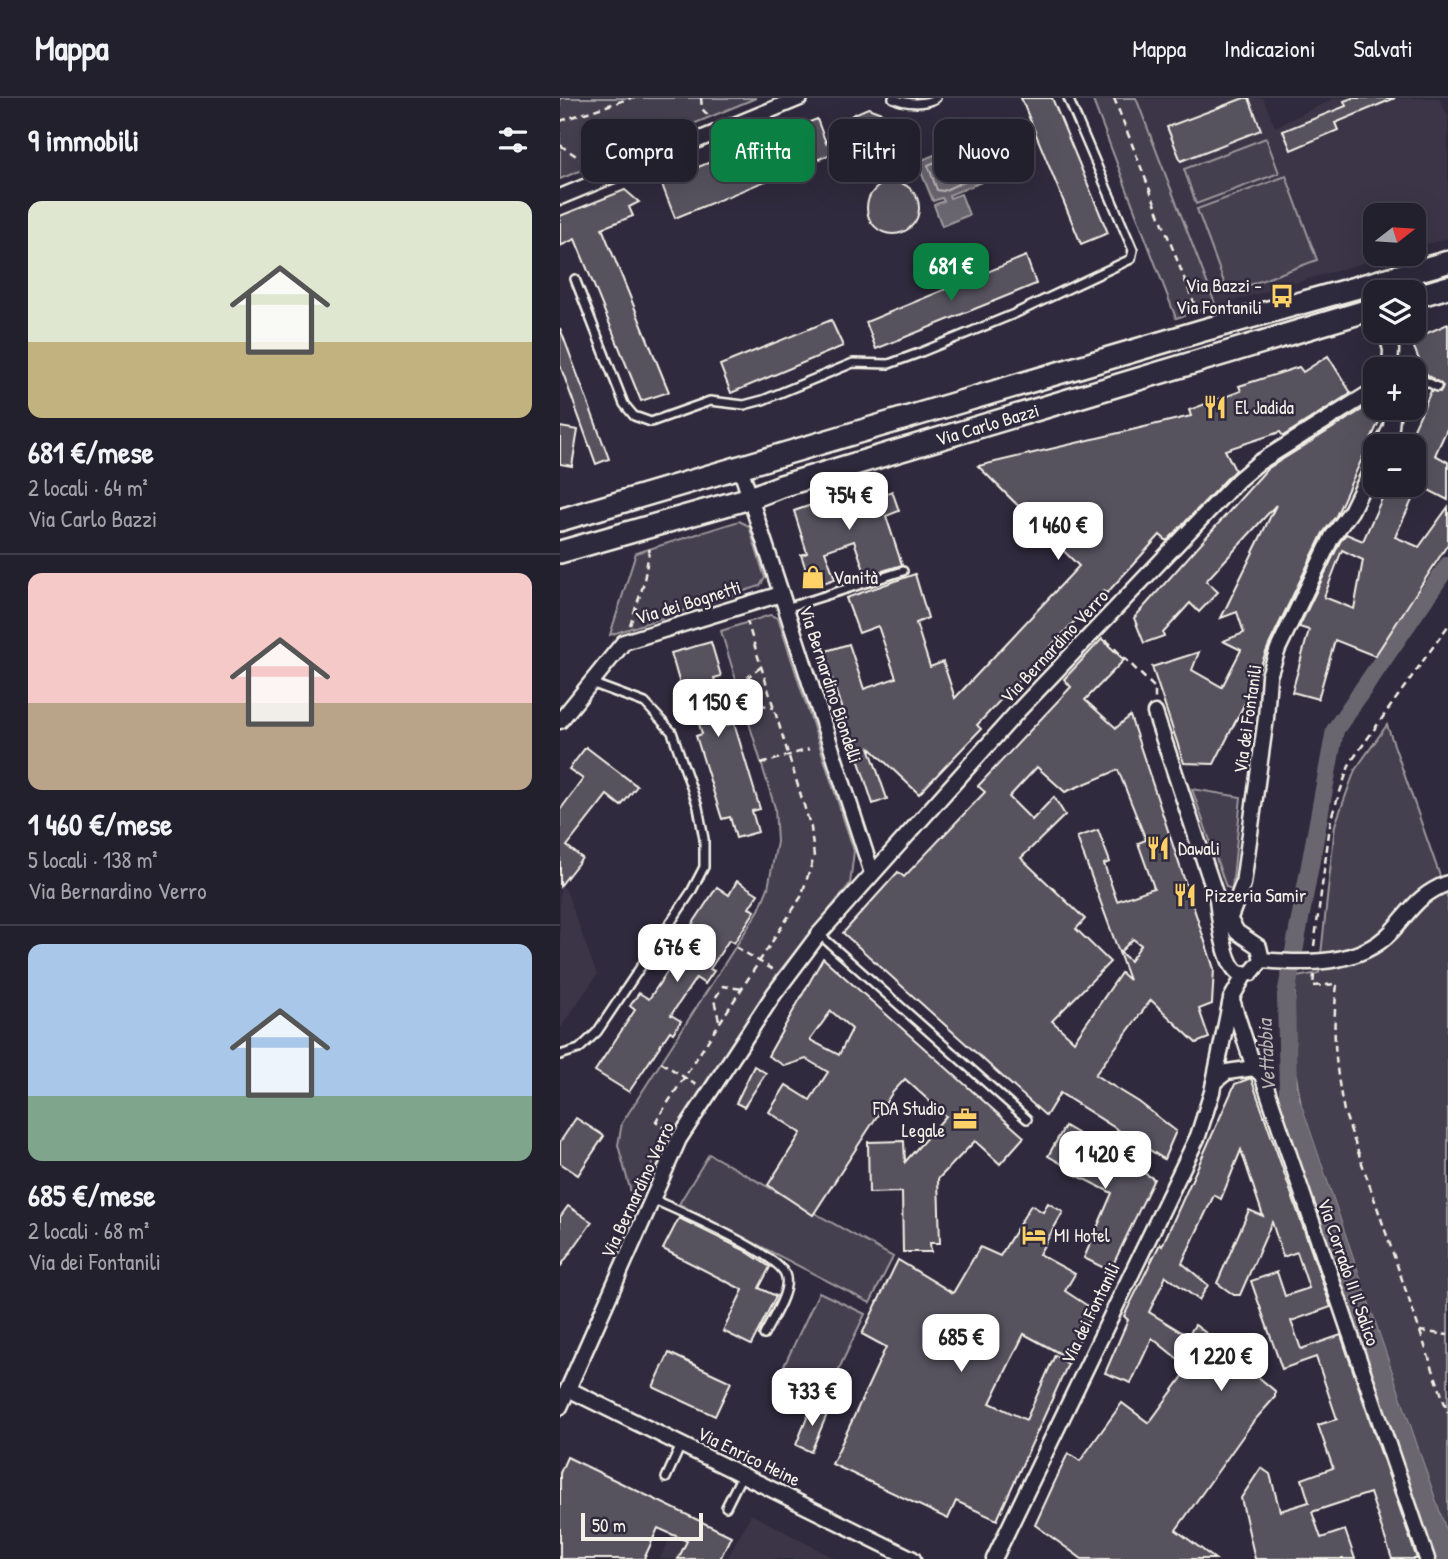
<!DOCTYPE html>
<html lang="it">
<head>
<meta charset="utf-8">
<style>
  body { margin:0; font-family:"Patrick Hand",sans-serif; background:#2f2d3a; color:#f1f3f6; height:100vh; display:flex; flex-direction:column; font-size:26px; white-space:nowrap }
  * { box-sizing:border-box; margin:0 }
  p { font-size:23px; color:#a3a3aa }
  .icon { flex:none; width:38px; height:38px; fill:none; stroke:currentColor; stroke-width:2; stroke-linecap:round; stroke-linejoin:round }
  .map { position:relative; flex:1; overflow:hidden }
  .details { display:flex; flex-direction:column; background:#23202e; width:560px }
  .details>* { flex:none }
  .hud { position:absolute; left:21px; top:21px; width:665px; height:63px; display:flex; gap:14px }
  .needle { width:46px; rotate:73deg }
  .buttons { position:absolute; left:803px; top:105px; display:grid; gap:14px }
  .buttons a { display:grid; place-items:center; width:63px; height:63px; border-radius:14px; background:#23202e; box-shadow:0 7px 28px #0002,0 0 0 2px #403e4a; font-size:35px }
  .scale { position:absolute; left:21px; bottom:18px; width:122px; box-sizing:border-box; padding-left:7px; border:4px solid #f4f1e8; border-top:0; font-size:19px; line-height:24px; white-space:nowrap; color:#f4f1e8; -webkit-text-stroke:5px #2f2a3d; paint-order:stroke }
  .price { position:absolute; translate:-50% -60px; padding:0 16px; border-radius:14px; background:#fff; color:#222; font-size:23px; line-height:46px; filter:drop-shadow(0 2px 4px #0008) }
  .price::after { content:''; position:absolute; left:50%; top:42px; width:21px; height:16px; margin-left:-10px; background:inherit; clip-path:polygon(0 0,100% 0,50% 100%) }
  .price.on { background:#0b8043; color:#fff }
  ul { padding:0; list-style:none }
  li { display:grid; align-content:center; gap:14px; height:371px; padding:0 28px }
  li+li { border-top:2px solid #403e4a }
  li span { display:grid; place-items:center; height:217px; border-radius:14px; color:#555 }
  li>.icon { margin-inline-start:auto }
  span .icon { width:126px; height:126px; fill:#fffc; stroke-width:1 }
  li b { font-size:30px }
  h2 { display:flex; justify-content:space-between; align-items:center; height:84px; padding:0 28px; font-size:30px }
  .tag { padding:0 24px; border-radius:14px; background:#23202e; box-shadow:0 7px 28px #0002,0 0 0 2px #403e4a; font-size:24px; line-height:63px }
  .tag.on { background:#0b8043; color:#fff }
  header { display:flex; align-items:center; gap:42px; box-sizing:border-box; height:98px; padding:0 35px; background:#23202e; border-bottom:2px solid #403e4a }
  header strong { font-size:33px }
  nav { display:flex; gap:38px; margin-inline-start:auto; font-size:24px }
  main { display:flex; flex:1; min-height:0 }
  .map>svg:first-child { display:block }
</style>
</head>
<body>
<header>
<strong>Mappa</strong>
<nav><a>Mappa</a><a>Indicazioni</a><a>Salvati</a></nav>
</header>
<main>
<section class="details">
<h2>9 immobili<svg class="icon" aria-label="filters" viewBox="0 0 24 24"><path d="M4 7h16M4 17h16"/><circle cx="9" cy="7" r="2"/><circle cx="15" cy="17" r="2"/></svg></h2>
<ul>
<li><span style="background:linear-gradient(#dfe7d0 65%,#c2b280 0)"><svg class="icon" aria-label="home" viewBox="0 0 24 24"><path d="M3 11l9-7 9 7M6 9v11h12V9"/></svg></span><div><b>681 €/mese</b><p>2 locali · 64 m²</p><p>Via Carlo Bazzi</p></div></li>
<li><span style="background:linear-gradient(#f6c9c9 60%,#b9a48a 0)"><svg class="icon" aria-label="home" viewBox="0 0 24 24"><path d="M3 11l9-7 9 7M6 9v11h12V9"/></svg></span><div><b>1 460 €/mese</b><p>5 locali · 138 m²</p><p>Via Bernardino Verro</p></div></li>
<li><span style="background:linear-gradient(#a9c7e8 70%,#7fa58c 0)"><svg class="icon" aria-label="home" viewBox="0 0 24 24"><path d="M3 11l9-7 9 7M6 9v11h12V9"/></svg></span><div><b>685 €/mese</b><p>2 locali · 68 m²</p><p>Via dei Fontanili</p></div></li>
</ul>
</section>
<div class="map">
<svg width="888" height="1461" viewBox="0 0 888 1461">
  <rect width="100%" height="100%" fill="#2f2a3d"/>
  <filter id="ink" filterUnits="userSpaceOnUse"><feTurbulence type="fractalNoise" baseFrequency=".0143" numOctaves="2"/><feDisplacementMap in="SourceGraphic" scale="14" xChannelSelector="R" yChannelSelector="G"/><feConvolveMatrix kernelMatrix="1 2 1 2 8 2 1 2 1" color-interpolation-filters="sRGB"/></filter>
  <g filter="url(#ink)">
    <g fill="#3b3647">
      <path d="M576 0H703L715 29 775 0H879L888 18V140L854 150V117H816V156H833L656 208Z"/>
      <path d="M0 787 6 792 37 877 0 931Z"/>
      <path d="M122 1415 171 1438 160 1461H100Z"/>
      <path d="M191 1416 276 1461H167Z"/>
    </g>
    <g fill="#454050" stroke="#9c989c" stroke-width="2">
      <path d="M0 0H196L0 81Z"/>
      <path d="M532 0H576L656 208 616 220Z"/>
      <path d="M706 40 719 75 636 106 624 71Z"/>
      <path d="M726 78 757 162 668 195 637 111Z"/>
      <path d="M179 423 189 428 205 480 200 488 50 537 76 455Z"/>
      <path d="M210 517 218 520 294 753 290 786 218 875 92 1066 75 1109 58 1047 62 1025 199 812 208 790 217 744 215 710 161 533Z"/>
      <path d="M827 627 888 801V1439L741 1007 731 948 736 879 759 875 775 727 795 672Z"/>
      <path d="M632 691 681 699 672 791 666 789Z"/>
      <path d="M149 1056 333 1159 310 1205 119 1106Z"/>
      <path d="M259 1194 305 1216 266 1298 221 1274Z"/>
    </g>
    <path fill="#6a6670" stroke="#a19ea0" stroke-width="2" d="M413 41 429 81 389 97 390 100 401 96 409 117 382 128 374 107 384 103 382 100 373 103 357 64Z"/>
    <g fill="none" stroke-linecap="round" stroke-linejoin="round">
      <g stroke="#bdb9b8" stroke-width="2">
        <path d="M408 51 418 77 383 93 377 92 368 67Z"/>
        <path d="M402 63 406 65V73L381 80 380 72Z"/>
      </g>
      <path stroke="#6a6670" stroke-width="18" d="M886 1461 728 996 726 897 775 632 888 467"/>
    </g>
    <g fill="#56525f" stroke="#f4f1e8" stroke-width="2" fill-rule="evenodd">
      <path d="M461 0H492L548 135 521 146Z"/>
      <path d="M684 0H689L701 32 621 63 607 29Z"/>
      <path d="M792 0H835L775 25 778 32 731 52 723 33 786 8 784 3Z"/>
      <path d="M308 10 327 17 335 31 332 48 319 60H299L286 50 115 120 101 84 257 21 266 45 274 29 280 30 292 17Z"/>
      <circle cx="333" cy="110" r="26"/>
      <path d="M65 92 79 104 69 109 73 118 42 130 109 294 81 303 15 141 0 148V118Z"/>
      <path d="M466 158 476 186 316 251 306 224Z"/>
      <path d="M271 222 283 248 171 295 160 267Z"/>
      <path d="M888 226V329L875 357 888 364V402L859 387 835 439 859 449 888 409V446L815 558 775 542 758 601 732 594 749 532 739 529 780 444 786 436 803 443 828 387H859L854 384V348H846L871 293 880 294 883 288 864 274 851 242ZM782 452 803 462 794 511 764 499Z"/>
      <path d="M0 230 49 361 36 366 0 267Z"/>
      <path d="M768 258 791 295 723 338 720 334 665 352 675 372 607 443 600 437 547 495 544 492 417 627 421 631 359 696 309 649 327 701 313 706 263 554 289 546 304 591 336 580 318 528 299 535 286 500 355 476 368 520 356 525 370 569 383 564 395 600 519 468 418 368 631 318 629 312 681 293 679 288 739 269 743 274Z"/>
      <path d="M805 310 821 319 776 418 763 435 709 547 686 603 654 666 624 665 592 569 639 554 632 572 662 589 681 552 663 543 684 535 677 514 661 520 716 407 646 483 658 494 639 514 630 505 603 535 604 538 584 545 574 520 707 371Z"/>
      <path d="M0 329 18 332 12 368 0 366Z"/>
      <path d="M315 385 319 398 332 393 339 413 326 418 342 467 306 478 294 443 265 453 275 481 252 489 241 457 247 455 234 413Z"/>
      <path d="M542 541 564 562 525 602 556 630 570 618 654 871 652 906 639 911 649 940 636 945 591 902 535 977 579 1004 616 1033 604 1061 500 995 486 1018 283 835 338 774 344 779 425 694 418 688 511 589 504 581ZM477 669 505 694 558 672 586 742 578 745 594 790 557 803 544 766 550 764 538 732 517 739 569 882 561 875 514 943 492 923 550 864 516 831 525 821 461 760 505 717 494 699 472 722 449 699ZM573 841 581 847 570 863 560 854Z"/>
      <path d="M151 544 161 578 154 580 167 627 174 625 200 711 192 713 198 734 176 740 170 719 162 721 136 638 142 636 128 587 121 590 111 555Z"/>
      <path d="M26 649 77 688 61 708 47 697 7 748 22 760 0 788V712L23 681 9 671Z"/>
      <path d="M177 783 198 796 189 810 195 813 174 845 169 842 150 871 154 873 145 886 136 880 111 917 121 923 113 935 110 933 69 994 35 973 75 912 70 908 79 895 89 901 113 865 103 859 111 848 116 851 157 789 169 797Z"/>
      <path d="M263 860 464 1039 440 1066 415 1043 378 1081 380 1145H370L371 1154H343L342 1094 309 1095 308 1044 344 1043 345 1064 386 1018 345 981 332 995 253 1117 208 1087 241 1035 209 1014 226 987 250 1002 268 974 246 961 225 968 208 958ZM271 913 292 931 279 957 250 942Z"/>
      <path d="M194 968 206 975 184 1009 176 1005Z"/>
      <path d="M691 980 771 1209 731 1223 741 1251 781 1237 857 1461H832L810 1395 752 1414 761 1440 785 1432 795 1461H695L681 1400 701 1370 710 1376 720 1413 749 1404 742 1381 773 1370 758 1327 777 1321 756 1259 722 1271 691 1183 717 1174 725 1198 749 1190 737 1154 723 1159 712 1124 680 1197H674L657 1185 689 1112 703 1118 681 1052 661 1101 654 1097 622 1165 648 1187 639 1202 606 1178 589 1214 628 1238 635 1227 693 1269 690 1272 715 1293V1299L693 1324 616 1432 655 1461H522L475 1427 508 1355 520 1363 562 1305 589 1325 629 1270 592 1240 571 1285 545 1275 568 1222 564 1218 600 1146 602 1148 675 986Z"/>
      <path d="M16 1020 44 1038 18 1077 0 1065V1044Z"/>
      <path d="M505 1028 594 1081 550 1173 524 1160 552 1095 506 1072 507 1069 488 1058Z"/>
      <path d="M488 1105 503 1114 479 1156 515 1176 505 1193 534 1212 510 1261 464 1236 430 1305 466 1322 495 1257 508 1266 437 1422 396 1403 388 1421 272 1366 326 1249 302 1236 338 1162 393 1195 420 1149 440 1158 471 1107 483 1114Z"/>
      <path d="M8 1108 32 1124 0 1169V1119Z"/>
      <path d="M119 1120 184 1152 210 1169 199 1190 216 1198 191 1247 163 1233 183 1192 103 1151Z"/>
      <path d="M109 1255 171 1284 155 1318 93 1289Z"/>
      <path d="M252 1307 268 1314 251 1354 236 1347Z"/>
      <path d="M7 1359 171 1438 160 1461H118L127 1443 98 1430 84 1461H0V1375Z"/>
    </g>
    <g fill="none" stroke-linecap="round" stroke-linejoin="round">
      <g stroke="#f4f1e8" stroke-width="12">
        <g id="lane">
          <path d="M333 0C345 6 365 7 376 0"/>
          <path d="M15 181 64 306 74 318 91 324 150 303 184 307 203 302 293 265 329 266 359 255 454 216 571 161 573 152 508 0"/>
          <path d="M854 277 877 289"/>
          <path d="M226 510 343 473"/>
          <path d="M259 836 467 1021"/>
          <path d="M0 957 19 951 37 934 131 794 144 769V741L138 709 112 634 85 605 31 585"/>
          <path d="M92 1101C117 1112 216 1155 225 1176 232 1192 211 1222 204 1237"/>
          <path d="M106 1380 121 1347"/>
          <path d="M166 1409 182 1377"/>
        </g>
      </g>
      <g stroke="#f4f1e8" stroke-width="19">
        <g id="street">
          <path d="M0 99 240 0"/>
          <path d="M826 233 831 252 830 271"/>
          <path d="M822 348 831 329 833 310"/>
          <path d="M180 369 312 775"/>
          <path d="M595 615 657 801 677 834 699 849 702 862 691 875 680 876C664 868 659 820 657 801"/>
          <path d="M0 623 64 544 221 496"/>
          <path d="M669 822 683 786 706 620 709 578 718 551 772 439 791 413 816 362"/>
          <path d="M702 862C744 866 799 868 831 834 852 811 858 797 888 785"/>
          <path d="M672 902 694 970 702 977 867 1461"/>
          <path d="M654 984 667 974 694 970"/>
          <path d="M8 1291 353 1461"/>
          <path d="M0 1309 119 1041 214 896 259 836 458 613 678 382 698 365 816 291"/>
          <path d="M434 1461 638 1038 652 994 671 901 685 876"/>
        </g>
      </g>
      <g stroke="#f4f1e8" stroke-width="26">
        <g id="primary">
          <path d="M854 199 888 189"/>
          <path d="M0 422 644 232 888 164"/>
          <path id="s1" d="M0 454 190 400 221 388 816 210"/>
        </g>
      </g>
      <g stroke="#f4f1e8" stroke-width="2.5" stroke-dasharray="7 5" stroke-linecap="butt">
        <path d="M141 0 142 11 151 20"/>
        <path d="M554 0 637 213"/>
        <path d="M0 23 71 0"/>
        <path d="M0 47 31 68"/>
        <path d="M70 527 83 488 90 449"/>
        <path d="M546 542 595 590V601"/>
        <path d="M201 569 188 579 195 605 214 610"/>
        <path d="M201 666 249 651"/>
        <path d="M754 848 771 720 790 665 888 528"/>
        <path d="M176 849 215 873"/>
        <path d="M754 877 753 888 777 886C772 931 775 969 784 1013L888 1315"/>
        <path d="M159 922 154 902 163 888 182 891"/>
        <path d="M101 964 136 987"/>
        <path d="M107 1033 96 1023 241 799 254 759 251 730 187 523"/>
        <path d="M860 1233 888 1237"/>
      </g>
      <use href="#lane" stroke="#2f2a3d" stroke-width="7"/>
      <use href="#street" stroke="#2f2a3d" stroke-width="14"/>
      <use href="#primary" stroke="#2f2a3d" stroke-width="21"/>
    </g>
  </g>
  <defs>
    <g id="bus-bare" transform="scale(1.89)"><path d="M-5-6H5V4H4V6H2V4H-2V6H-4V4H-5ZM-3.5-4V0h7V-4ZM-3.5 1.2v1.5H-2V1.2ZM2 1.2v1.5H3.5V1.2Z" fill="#ffd166" stroke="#2f2a3d" stroke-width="2.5" paint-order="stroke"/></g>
    <g id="restaurant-bare" transform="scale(1.89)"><path d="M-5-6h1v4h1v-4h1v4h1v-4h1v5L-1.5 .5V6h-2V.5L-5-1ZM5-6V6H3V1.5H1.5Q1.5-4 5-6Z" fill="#ffd166" stroke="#2f2a3d" stroke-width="2.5" paint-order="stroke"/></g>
    <g id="shop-bare" transform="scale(1.89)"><path d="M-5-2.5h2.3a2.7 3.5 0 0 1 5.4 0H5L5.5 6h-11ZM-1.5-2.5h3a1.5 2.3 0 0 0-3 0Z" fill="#ffd166" stroke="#2f2a3d" stroke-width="2.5" paint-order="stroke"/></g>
    <g id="office-bare" transform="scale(1.89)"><path d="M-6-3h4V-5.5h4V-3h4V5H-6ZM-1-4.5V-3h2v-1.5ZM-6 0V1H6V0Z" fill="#ffd166" stroke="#2f2a3d" stroke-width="2.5" paint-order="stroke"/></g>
    <g id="hotel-bare" transform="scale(1.89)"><path d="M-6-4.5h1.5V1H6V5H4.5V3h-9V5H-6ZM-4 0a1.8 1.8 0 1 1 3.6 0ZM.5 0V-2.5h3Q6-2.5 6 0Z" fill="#ffd166" stroke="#2f2a3d" stroke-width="2.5" paint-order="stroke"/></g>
  </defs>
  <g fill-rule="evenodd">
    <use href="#bus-bare" x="722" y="198"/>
    <use href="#restaurant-bare" x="655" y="309"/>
    <use href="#shop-bare" x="253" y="479"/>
    <use href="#restaurant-bare" x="598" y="750"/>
    <use href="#restaurant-bare" x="625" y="797"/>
    <use href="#office-bare" x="405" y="1021"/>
    <use href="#hotel-bare" x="474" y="1137"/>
  </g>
  <g text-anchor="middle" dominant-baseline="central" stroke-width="5" stroke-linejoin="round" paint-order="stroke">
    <g font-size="19" fill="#f4f1e8" stroke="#2f2a3d" text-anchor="start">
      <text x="702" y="187" text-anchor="end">Via Bazzi -<tspan x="702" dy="22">Via Fontanili</tspan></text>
      <text x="675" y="309">El Jadida</text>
      <text x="273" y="479">Vanità</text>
      <text x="618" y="750">Dawali</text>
      <text x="645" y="797">Pizzeria Samir</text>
      <text x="385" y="1010" text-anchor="end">FDA Studio<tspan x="385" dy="22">Legale</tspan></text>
      <text x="494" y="1137">MI Hotel</text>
    </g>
    <g font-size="19" fill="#f4f1e8" stroke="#2f2a3d">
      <text stroke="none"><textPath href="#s1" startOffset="446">Via Carlo Bazzi</textPath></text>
      <text transform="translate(128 504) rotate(-17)">Via dei Bognetti</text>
      <text transform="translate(494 548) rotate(-47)">Via Bernardino Verro</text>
      <text transform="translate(271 586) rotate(72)">Via Bernardino Biondelli</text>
      <text transform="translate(687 621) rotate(-82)">Via dei Fontanili</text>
      <text transform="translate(77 1092) rotate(-65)">Via Bernardino Verro</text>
      <text transform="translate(789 1174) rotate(71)">Via Corrado II Il Salico</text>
      <text transform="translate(530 1215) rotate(-64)">Via dei Fontanili</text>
      <text transform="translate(189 1358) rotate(26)">Via Enrico Heine</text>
    </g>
    <g font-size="21" font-style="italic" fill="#b6b2b2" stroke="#2f2a3d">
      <text transform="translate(706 958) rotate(-93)">Vettabbia</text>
    </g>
  </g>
</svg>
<div class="buttons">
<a><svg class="needle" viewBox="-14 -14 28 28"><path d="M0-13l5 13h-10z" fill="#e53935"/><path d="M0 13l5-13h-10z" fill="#a3a3aa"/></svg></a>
<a><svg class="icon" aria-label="layers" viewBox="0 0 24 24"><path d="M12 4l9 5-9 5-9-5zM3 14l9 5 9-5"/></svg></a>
<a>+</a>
<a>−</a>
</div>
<div class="scale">50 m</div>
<b class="price on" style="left:391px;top:205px">681 €</b>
<b class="price" style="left:289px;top:434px">754 €</b>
<b class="price" style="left:498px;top:464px">1 460 €</b>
<b class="price" style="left:158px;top:641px">1 150 €</b>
<b class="price" style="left:117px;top:886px">676 €</b>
<b class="price" style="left:545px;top:1093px">1 420 €</b>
<b class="price" style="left:401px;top:1276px">685 €</b>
<b class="price" style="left:661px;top:1295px">1 220 €</b>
<b class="price" style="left:252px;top:1330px">733 €</b>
<div class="hud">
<a class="tag">Compra</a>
<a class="tag on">Affitta</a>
<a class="tag">Filtri</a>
<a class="tag">Nuovo</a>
</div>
</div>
</main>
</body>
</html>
